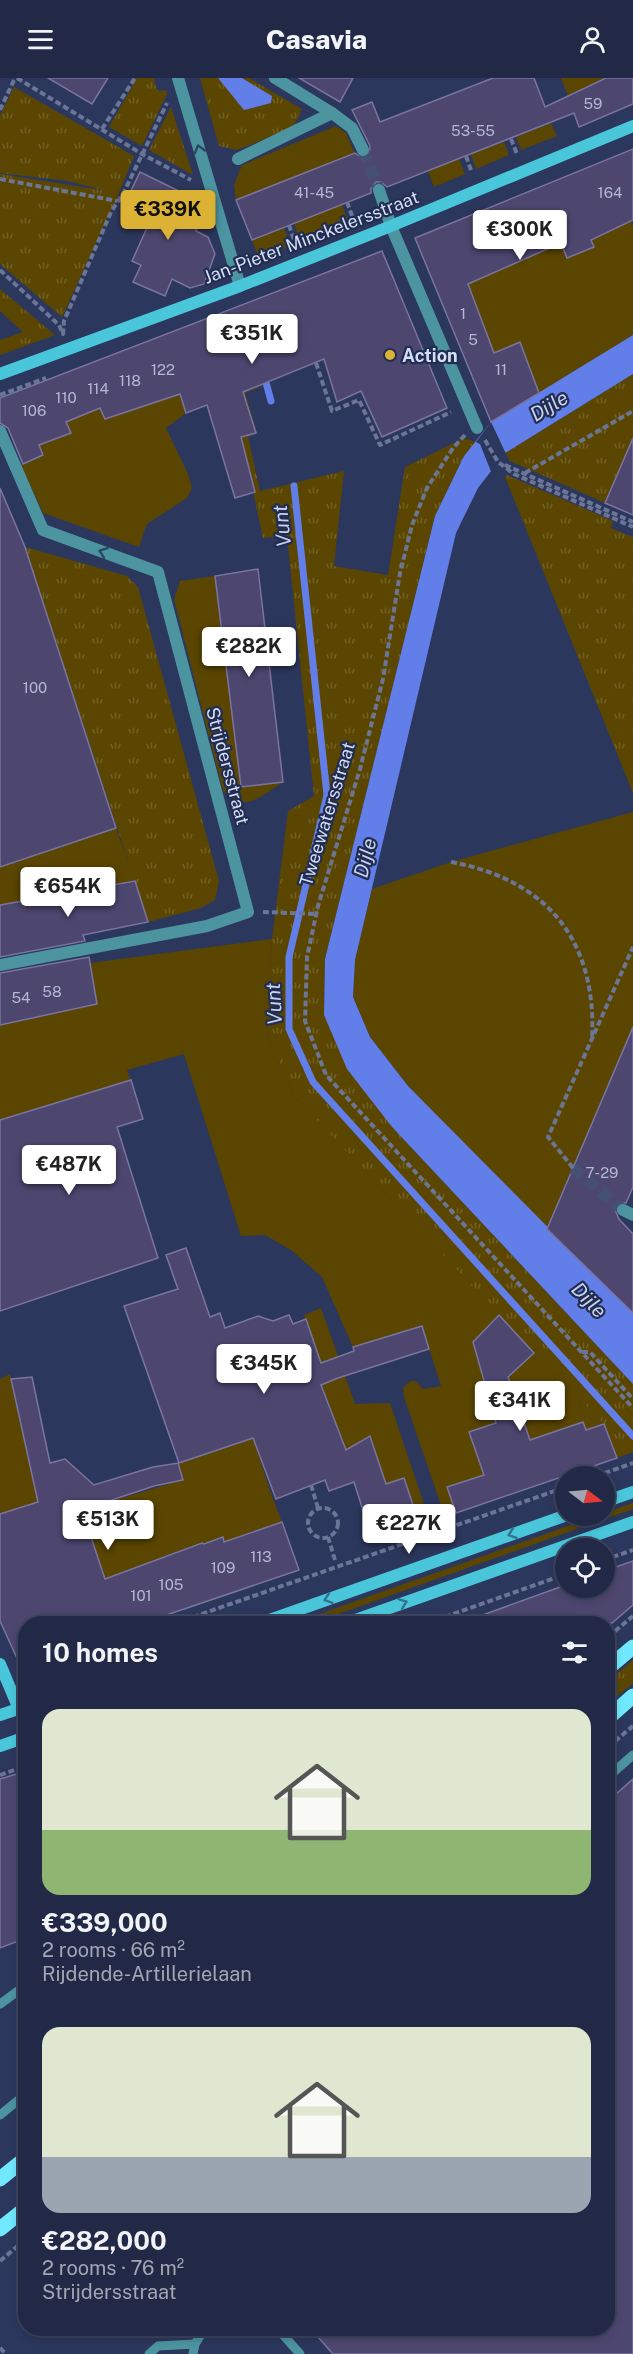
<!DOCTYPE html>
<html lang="en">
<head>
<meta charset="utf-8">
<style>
  body { margin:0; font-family:"Public Sans",sans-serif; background:#29314d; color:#f1f3f6; height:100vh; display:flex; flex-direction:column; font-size:22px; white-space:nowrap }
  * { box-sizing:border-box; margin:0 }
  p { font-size:20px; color:#a2a6b3 }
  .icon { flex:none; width:33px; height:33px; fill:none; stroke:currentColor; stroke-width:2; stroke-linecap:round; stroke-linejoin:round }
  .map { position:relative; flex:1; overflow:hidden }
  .side { position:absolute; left:18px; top:1538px; width:597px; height:720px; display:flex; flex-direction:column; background:#212946; border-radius:24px; box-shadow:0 3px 9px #0003,0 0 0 2px #3e455f }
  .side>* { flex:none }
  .needle { width:39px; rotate:106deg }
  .controls { position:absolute; left:555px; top:1388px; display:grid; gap:12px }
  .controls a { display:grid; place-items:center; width:60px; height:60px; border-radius:50%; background:#212946; box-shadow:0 3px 9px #0003,0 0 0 2px #3e455f; font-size:30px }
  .price { position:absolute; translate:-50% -51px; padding:0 14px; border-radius:6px; background:#fff; color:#222; font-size:20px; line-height:39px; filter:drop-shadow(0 2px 3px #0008) }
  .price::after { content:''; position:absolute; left:50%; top:36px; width:18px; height:14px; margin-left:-9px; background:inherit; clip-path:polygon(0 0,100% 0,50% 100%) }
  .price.selected { background:#dbb233; color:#111 }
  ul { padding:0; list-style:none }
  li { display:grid; align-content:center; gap:12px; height:318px; padding:0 24px }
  li span { display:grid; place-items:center; height:186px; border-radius:18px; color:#555 }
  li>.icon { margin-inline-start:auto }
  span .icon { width:108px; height:108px; fill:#fffc; stroke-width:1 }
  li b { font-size:26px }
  h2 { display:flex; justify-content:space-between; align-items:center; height:72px; padding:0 24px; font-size:26px }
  header { display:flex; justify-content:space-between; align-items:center; height:78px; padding:0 24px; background:#212946; font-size:27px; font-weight:800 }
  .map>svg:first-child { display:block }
</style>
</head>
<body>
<header><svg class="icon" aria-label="menu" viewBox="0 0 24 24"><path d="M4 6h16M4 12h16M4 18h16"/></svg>Casavia<svg class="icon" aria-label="person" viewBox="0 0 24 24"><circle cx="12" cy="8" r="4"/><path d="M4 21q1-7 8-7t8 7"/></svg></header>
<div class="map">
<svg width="633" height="2276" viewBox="0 0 633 2276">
  <defs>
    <pattern id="grass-tufts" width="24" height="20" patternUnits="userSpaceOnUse" patternTransform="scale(1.5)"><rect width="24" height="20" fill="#5a4600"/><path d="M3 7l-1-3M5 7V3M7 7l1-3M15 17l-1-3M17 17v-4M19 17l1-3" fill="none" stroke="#716026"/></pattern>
  </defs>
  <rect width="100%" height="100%" fill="#2c375d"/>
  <g fill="url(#grass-tufts)">
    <path d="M137 0H154L156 10 159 13 166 12 167 16 142 68 109 49Z"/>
    <path d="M200 0H249L302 31 293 50 237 72 219 68Z"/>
    <path d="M14 9 134 78 119 115 62 239 0 186V96L107 113 68 103 0 95V38Z"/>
    <path d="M171 29 193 97 149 72Z"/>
    <path d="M0 211 55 257 0 277V262L23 254 0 233Z"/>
    <path d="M633 296V360L605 425 510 383 505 375Z"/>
    <path d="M277 301 245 315 257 355 248 359 260 413 344 393 334 488 388 497 405 389 460 362 461 359 476 364 464 378 435 438 325 881 324 937 392 1049 633 1306V1374L617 1380 604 1346 534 1275 295 1019 266 954 272 861 288 733 314 718 287 458 263 460 245 376 233 362 256 355 243 314Z"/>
    <path d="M507 397 613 443 611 450 633 459V715L505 399Z"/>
    <path d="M25 469 127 498 138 509 219 803 215 822 201 830 148 844Z"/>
    <path d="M633 1582V1605L608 1626V1603Z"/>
  </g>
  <g fill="#5a4600">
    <path d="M561 0H606L568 18Z"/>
    <path d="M551 45 557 58 521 72 516 59Z"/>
    <path d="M336 48 346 55 355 76 236 122 234 107 242 87Z"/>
    <path d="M504 64 509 77 476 91 471 76Z"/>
    <path d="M459 81 465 96 434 109 428 93Z"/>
    <path d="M342 126 348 144 300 164 294 145Z"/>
    <path d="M631 143 633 148V257L539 315 520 265 494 275 467 206 561 165 567 180 593 169 586 149Z"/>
    <path d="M284 149 290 168 259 181 252 162Z"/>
    <path d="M180 316 186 335 166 350 188 396 192 410 187 420 147 446 139 469 43 435 21 387 43 377 35 357 55 361 71 355 66 343 100 330 105 341Z"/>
    <path d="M215 498 241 709 283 704C263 717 243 737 223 713L174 521 180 503Z"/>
    <path d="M633 734V950L547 1151 408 1008 370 959 353 919 355 882 372 811 451 784Z"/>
    <path d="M116 750 135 803 0 827V789Z"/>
    <path d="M272 861 266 954 295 1019 499 1237 473 1265 496 1345 469 1354 484 1397 448 1409 456 1435 445 1439 404 1319 403 1310 410 1303H416L423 1311 441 1308 422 1248 353 1269 322 1199 291 1172 265 1157 241 1158 184 976 127 992 131 1003 0 1042V947L97 926 90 885Z"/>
    <path d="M321 1230 355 1326 390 1325 430 1444 420 1448 404 1401 386 1406 370 1358 346 1372 321 1307 338 1300 331 1281 319 1285 318 1275 304 1237Z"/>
    <path d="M534 1275 604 1346 586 1352 582 1344 530 1362 508 1299Z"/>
    <path d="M10 1296 38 1424 0 1436V1301Z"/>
    <path d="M253 1360 270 1413 283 1447 264 1454 262 1450 224 1464 223 1460 204 1466 201 1465 53 1520 82 1432 182 1402 178 1385Z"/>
    <path d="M633 1425V1431L313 1545H294L599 1437H604L605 1435Z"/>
  </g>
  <g fill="#627ee9">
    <path d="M218 0H242L272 18 271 25 244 32Z"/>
    <path d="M633 257V296L505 375 478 410 456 455 355 882 353 919 370 959 408 1008 633 1235V1306L392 1049 347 991 324 937 325 881 435 438 464 378 491 344Z"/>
  </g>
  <path fill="#2c375d" d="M491 344 507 378 492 396 480 366 476 364Z"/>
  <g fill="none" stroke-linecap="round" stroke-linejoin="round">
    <g stroke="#627ee9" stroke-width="7">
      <path d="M264 297 271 323"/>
      <path d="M294 408 327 717 289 879V951L313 1004 633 1358"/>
    </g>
  </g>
  <g fill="#4d4770" stroke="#7a74a1" stroke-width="1.5">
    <path d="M48 0H108L92 26Z"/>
    <path d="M299 0H353L340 24Z"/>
    <path d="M493 0H534L545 29 606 0H633V26L579 49 574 35 387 109 381 104H376L371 110V115L252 162 236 122 355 75 362 80 369 77 370 68 352 32 372 24 380 44Z"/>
    <path d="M633 71V142L591 162 594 169 567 180 561 165 468 206 494 275 520 264 539 315 491 344 415 160Z"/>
    <path d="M140 94 181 114 171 135 198 147 196 153 208 159 215 176 204 206 190 210 172 201 165 218 133 204 141 187 132 183 154 134 127 121Z"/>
    <path d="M382 173 447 330 382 359 361 313 337 324 324 281 243 314 256 355 241 359 255 414 235 420 207 327 186 335 180 316 105 341 100 330 66 344 71 355 39 367 43 377 23 386 8 350 0 345V320Z"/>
    <path d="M633 360V437L605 425Z"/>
    <path d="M0 410 25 469 116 750 0 789Z"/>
    <path d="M258 491 283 704 241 709 215 498Z"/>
    <path d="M135 803 148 844 83 857 85 863 0 879V827Z"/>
    <path d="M89 879 97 926 0 947V895Z"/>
    <path d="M633 949V1109L626 1125H619L615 1132 619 1141 633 1156V1235L547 1151Z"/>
    <path d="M131 1002 143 1041 117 1049 158 1180 0 1233V1042Z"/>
    <path d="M186 1170 210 1239 220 1235 225 1250 258 1238 273 1243 289 1237 293 1246 306 1241 321 1285 354 1273 353 1269 422 1248 429 1271 338 1300 321 1307 346 1372 370 1358 386 1406 404 1400 420 1448 373 1464 354 1404 329 1413 325 1402 276 1421 253 1360 179 1385 124 1228 178 1211 166 1177Z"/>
    <path d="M499 1237 534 1275 508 1299 530 1362 583 1344 586 1352 604 1346 617 1380 456 1435 447 1409 484 1397 469 1354 496 1345 473 1264Z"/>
    <path d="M32 1299 50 1385 65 1381 94 1407 153 1389 178 1385 183 1402 154 1408 82 1432 105 1501 202 1465 204 1466 223 1459 224 1464 282 1444 299 1492 143 1545H26V1600L0 1543V1436L38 1424 11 1301Z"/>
    <path d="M633 1483V1527L612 1545H466V1543L560 1509H604V1493Z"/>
    <path d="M26 1693V1860L0 1870V1701Z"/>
    <path d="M633 1701V2276H333L310 2250H608V1723Z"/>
  </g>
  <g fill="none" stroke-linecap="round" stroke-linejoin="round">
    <g stroke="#455074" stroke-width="12" stroke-dasharray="12 6" stroke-linecap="butt">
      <path d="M363 72 379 112"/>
      <path d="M573 1090 623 1132"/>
    </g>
    <g stroke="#6b7596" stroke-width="4" stroke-dasharray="6 3" stroke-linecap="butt">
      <path d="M17 0 142 76 191 102"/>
      <path d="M0 32 15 0"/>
      <path d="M102 51 135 0"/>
      <path d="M511 61 517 76"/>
      <path d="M466 78 472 95"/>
      <path d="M0 101 117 123"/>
      <path d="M347 124 354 143"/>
      <path d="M289 147 296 168"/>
      <path d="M0 192 59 247 63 256 64 243 111 134 124 114 167 25"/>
      <path d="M316 285 332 333 359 322 380 367 451 334"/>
      <path d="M0 317 46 300"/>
      <path d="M465 357 453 370 427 410 412 447 400 495 383 601 360 691 318 828 307 879 305 943 326 997 633 1330"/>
      <path d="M485 362 498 384 514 396 633 449"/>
      <path d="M505 387 633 444"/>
      <path d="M525 395 633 333"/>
      <path d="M451 784C548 802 597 863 592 961"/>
      <path d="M263 834 317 836"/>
      <path d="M573 1090 548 1059 633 869"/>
      <path d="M582 1274H590L633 1321"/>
      <path d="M596 1398 633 1385"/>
      <path d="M311 1407 318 1430"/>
      <circle cx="323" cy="1445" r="15"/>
      <path d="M328 1459 335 1482"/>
      <path d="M604 1482 633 1472"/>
      <path d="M176 1545 566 1409"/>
      <path d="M428 1545 566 1496"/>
      <path d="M608 1559 633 1538"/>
      <path d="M608 1669 633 1648"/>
      <path d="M0 1697 26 1688"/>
      <path d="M0 2183 26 2161"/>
      <path d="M0 2270 6 2276"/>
    </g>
    <g stroke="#4c94a0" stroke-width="9">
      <path d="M608 1699 633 1677"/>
      <path d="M0 1926 26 1907"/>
      <path d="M0 2037 26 2016"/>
      <path d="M277 2250 300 2276"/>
      <path d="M149 2276 158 2268 195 2266"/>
      <path d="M193 2276 195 2266 205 2250"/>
    </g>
    <g stroke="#4c94a0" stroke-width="12">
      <path d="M178 0 240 208"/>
      <path d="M332 35 352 50 363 72"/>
      <path d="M238 81 332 35 275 0"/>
      <path d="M379 112 391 148 477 350"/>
      <path d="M0 353 43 452 158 494 248 834 207 848 0 887"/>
      <path d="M623 1132 633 1137"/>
    </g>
    <g stroke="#49c6da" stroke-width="12">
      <path d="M0 296 240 208 391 148 633 48"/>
      <path d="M604 1424 633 1414"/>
      <path d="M261 1545 567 1437"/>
      <path d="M347 1545 633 1444"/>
      <path d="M0 1586 19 1631"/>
      <path d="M0 1637 24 1629"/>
      <path d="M0 1668 26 1659"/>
    </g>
    <g stroke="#70e8fd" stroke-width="15">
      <path d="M608 1590 633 1569"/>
      <path d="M608 1640 633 1618"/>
      <path d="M0 2101 26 2080"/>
      <path d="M0 2151 26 2130"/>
    </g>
  </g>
  <defs><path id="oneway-chevron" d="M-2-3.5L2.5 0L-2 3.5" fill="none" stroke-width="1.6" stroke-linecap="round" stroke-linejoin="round" transform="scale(1.5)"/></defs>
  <g stroke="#2c4766">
    <use href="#oneway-chevron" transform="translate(199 71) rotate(-106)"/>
    <use href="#oneway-chevron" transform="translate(103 474) rotate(-160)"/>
  </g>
  <g stroke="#34728f">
    <use href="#oneway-chevron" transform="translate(512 1456) rotate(161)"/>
    <use href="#oneway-chevron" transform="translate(328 1521) rotate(161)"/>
    <use href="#oneway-chevron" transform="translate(403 1525) rotate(-20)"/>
  </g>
  <circle fill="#dbb233" stroke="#222d52" stroke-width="2" cx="390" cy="277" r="6"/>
  <g text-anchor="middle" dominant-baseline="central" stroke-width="4.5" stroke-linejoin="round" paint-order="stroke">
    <g font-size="15" fill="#b3b8d4">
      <text x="593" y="25">59</text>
      <text x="473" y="52">53-55</text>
      <text x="314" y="114">41-45</text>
      <text x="610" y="114">164</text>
      <text x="463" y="235">1</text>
      <text x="473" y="261">5</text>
      <text x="163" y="291">122</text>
      <text x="501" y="291">11</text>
      <text x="130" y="302">118</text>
      <text x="98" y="310">114</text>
      <text x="66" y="319">110</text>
      <text x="34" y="332">106</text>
      <text x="35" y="609">100</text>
      <text x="52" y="913">58</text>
      <text x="21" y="919">54</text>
      <text x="602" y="1094">7-29</text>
      <text x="261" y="1478">113</text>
      <text x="223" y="1489">109</text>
      <text x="171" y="1506">105</text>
      <text x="141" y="1517">101</text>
    </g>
    <g font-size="18" fill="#d5def6" stroke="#222d52">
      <text transform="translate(311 159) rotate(-21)">Jan-Pieter Minckelersstraat</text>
      <text transform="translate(228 688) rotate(75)">Strijdersstraat</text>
      <text transform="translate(327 736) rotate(-73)">Tweewatersstraat</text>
    </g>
    <g font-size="18" font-weight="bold" fill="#d5def6" stroke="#222d52" text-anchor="start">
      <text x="402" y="277">Action</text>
    </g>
    <g font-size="20" font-style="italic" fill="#c8d2ed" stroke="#222d52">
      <text transform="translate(549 328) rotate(-31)">Dijle</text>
      <text transform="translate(282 448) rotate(-96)">Vunt</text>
      <text transform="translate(365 780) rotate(-76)">Dijle</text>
      <text transform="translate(274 926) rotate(-93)">Vunt</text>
      <text transform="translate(589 1222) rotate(46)">Dijle</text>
    </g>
  </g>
</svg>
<div class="controls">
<a><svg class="needle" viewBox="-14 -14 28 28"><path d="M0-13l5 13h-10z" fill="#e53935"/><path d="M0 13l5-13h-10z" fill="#a2a6b3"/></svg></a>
<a><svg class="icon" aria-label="locate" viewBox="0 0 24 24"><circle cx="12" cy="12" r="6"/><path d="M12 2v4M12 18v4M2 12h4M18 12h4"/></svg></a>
</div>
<b class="price selected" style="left:168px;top:163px">€339K</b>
<b class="price" style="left:520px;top:183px">€300K</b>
<b class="price" style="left:252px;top:287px">€351K</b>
<b class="price" style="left:249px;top:600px">€282K</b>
<b class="price" style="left:68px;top:840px">€654K</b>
<b class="price" style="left:69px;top:1118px">€487K</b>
<b class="price" style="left:264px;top:1317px">€345K</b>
<b class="price" style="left:520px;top:1354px">€341K</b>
<b class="price" style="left:108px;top:1473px">€513K</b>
<b class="price" style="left:409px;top:1477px">€227K</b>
<section class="side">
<h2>10 homes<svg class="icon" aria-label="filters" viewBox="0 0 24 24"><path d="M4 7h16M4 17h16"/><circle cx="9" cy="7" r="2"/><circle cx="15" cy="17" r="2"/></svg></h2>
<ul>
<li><span style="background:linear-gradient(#dfe7d0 65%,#8fb573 0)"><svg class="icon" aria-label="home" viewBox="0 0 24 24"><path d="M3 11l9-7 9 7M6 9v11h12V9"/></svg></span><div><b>€339,000</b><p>2 rooms · 66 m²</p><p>Rijdende-Artillerielaan</p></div></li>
<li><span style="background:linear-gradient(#dfe7d0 70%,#9aa5b1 0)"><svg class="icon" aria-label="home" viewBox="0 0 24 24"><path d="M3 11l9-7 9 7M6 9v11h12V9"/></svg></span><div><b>€282,000</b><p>2 rooms · 76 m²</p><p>Strijdersstraat</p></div></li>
</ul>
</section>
</div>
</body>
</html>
